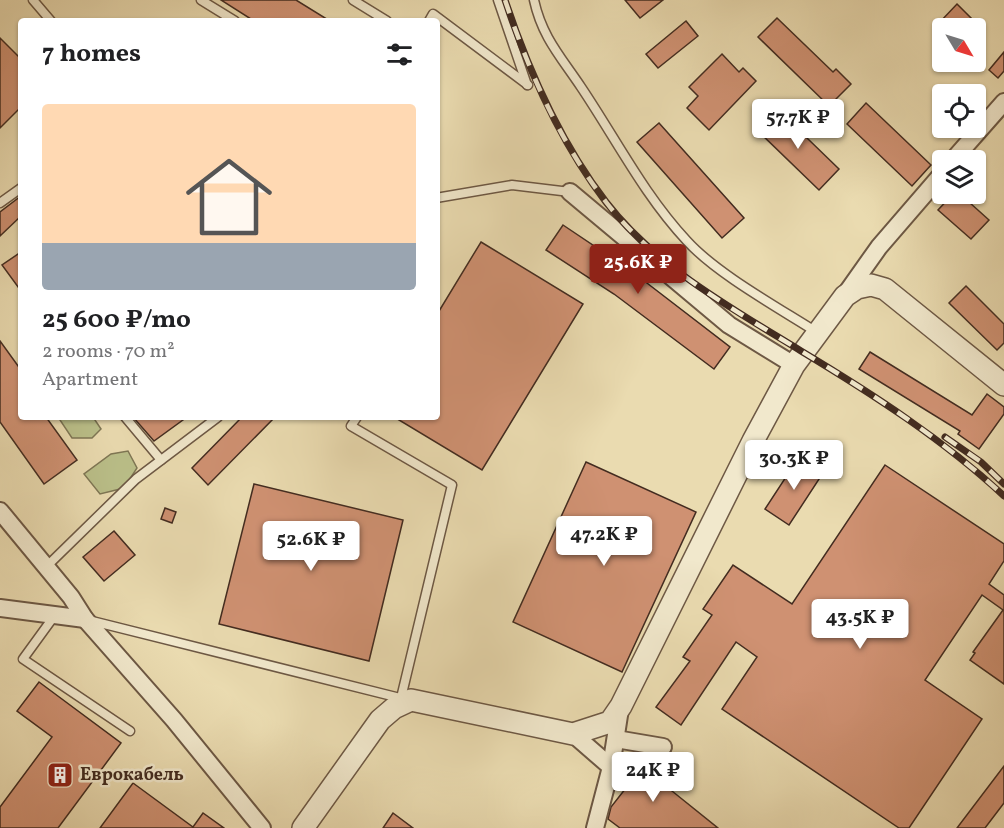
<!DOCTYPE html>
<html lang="en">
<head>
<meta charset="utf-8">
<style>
  body { margin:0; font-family:Vollkorn,serif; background:#f2f2f2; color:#202124; height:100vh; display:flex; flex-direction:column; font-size:22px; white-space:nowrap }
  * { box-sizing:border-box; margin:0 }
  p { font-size:20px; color:#757577 }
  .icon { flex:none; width:33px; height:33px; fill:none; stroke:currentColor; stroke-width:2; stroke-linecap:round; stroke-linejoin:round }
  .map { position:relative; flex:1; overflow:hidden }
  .details { position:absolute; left:18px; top:18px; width:422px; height:402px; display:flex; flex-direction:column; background:#fff; border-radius:6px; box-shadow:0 2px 4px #0004 }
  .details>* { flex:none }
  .needle { width:39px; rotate:128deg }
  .controls { position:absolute; left:932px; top:18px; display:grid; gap:12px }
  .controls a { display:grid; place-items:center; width:54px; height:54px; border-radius:6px; background:#fff; box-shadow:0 2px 4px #0004; font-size:30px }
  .price { position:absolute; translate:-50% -51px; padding:0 14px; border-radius:6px; background:#fff; color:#222; font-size:20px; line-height:39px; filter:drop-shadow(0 2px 3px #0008) }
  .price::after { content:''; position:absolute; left:50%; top:36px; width:18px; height:14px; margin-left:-9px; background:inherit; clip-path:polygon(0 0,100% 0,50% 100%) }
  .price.selected { background:#8f2418; color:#fff }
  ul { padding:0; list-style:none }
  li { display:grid; align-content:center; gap:12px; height:318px; padding:0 24px }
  li span { display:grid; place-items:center; height:186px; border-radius:6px; color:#555 }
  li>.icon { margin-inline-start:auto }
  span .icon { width:108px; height:108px; fill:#fffc; stroke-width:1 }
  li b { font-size:26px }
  h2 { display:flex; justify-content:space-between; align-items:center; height:72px; padding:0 24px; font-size:26px }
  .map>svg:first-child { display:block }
</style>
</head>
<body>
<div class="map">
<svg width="1004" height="828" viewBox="0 0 1004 828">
  <rect width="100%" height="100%" fill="#eadbb0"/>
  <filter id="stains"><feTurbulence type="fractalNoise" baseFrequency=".00333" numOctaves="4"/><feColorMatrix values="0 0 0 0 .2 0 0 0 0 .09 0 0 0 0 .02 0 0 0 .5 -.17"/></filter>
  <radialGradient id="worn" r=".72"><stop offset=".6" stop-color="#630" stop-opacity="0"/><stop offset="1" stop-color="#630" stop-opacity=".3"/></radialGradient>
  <g fill="#babf89" stroke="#7e7654" stroke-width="1.5">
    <path d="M58 417H93L101 429 92 438H72Z"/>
    <path d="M128 451 137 468 124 488 100 494 84 474 111 454Z"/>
  </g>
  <g fill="#cf9172" stroke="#432c20" stroke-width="1.5">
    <path d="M221 0H296L330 21H254Z"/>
    <path d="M625 0H663L640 18Z"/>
    <path d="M957 4 973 20 964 28H944L939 23Z"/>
    <path d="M777 18 833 72 836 69 851 84 829 106 758 37Z"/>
    <path d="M686 21 698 36 658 68 646 54Z"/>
    <path d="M0 38 21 59V107L0 128Z"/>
    <path d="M1004 52V71L998 78 989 70Z"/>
    <path d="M722 54 739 72 743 68 756 81 709 130 687 108 698 96 689 87Z"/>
    <path d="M866 103 931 165 912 186 847 124Z"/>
    <path d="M777 109 839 169 819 190 757 130Z"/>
    <path d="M659 123 744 218 722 238 637 142Z"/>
    <path d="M953 194H960L989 220 971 239 938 210Z"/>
    <path d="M21 196V216L0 236V212Z"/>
    <path d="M563 225 630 270 730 347 714 369 614 294 546 250Z"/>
    <path d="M481 242 583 304 482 470 394 417H436V316Z"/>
    <path d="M21 252V291L2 265Z"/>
    <path d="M966 286 1004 324V343L997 350 949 303Z"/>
    <path d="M0 341 21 370V417H46L77 460 44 484 0 422Z"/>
    <path d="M870 352 972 415 987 394 1004 407V414L979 449 958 434 960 431 859 369Z"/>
    <path d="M133 417H187L154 441Z"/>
    <path d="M242 417H275L208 485 192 468Z"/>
    <path d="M799 457 823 473 789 525 765 509Z"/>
    <path d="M586 462 696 512 622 672 513 622Z"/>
    <path d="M885 465 1004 544V561L989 584 1004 595V684L970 660 975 653 973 652 1003 610 982 595 925 680 982 719 909 828H899L722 709 757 657 736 642 681 725 656 707 690 661 683 657 712 615 703 609 733 565 792 604Z"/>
    <path d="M254 484 403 520 369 661 219 624Z"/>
    <path d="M165 508 176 512 172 523 161 519Z"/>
    <path d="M114 531 135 555 104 581 83 557Z"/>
    <path d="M39 682 121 743 58 828H0V807L52 737 17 711Z"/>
    <path d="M631 758 643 768 649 761 673 780 667 787 718 828H620L608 819 611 807 633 779 622 770Z"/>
    <path d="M1004 766V803L985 828H957Z"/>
    <path d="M133 783 193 827 203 813 224 828H100Z"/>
    <path d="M393 813 413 828H383Z"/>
  </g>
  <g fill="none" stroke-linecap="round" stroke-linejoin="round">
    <g stroke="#6d5844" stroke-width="11">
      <g id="service">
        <path d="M33 0 51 21"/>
        <path d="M201 0 235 21"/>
        <path d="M353 0 387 21"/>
        <path d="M498 0 527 85"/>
        <path d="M534 0C542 37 561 57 581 87 616 139 644 195 687 241 717 274 779 308 818 333"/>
        <path d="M429 21 433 14 528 85"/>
        <path d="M436 198 512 185 570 192"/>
        <path d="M0 203 21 188"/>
        <path d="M125 417 161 460"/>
        <path d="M357 417 351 426 452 485 401 698"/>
        <path d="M46 567 136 479 218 417"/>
        <path d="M55 615 23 659 130 731"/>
        <path d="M88 620 404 699"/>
      </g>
    </g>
    <g stroke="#6d5844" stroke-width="20">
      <g id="minor">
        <path d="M953 160 1004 102"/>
        <path d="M570 192 729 325 794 365"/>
        <path d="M845 295 879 247 942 174"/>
        <path d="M0 511 71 597 85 619 174 720 262 828"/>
        <path d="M0 608 85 619"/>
        <path d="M573 734 611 767"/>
        <path d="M616 739 663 747"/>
        <path d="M595 828 611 767 620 709"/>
      </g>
    </g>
    <g stroke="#6d5844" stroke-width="24">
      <path id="tertiary" d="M303 828 380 720 394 708 411 700 573 734 610 722 621 706 753 441 794 365 845 296 857 288 871 285 885 289 1004 385"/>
    </g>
    <use href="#service" stroke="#f1e8cc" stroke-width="8"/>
    <use href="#minor" stroke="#f1e8cc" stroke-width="16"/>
    <use href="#tertiary" stroke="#f1e8cc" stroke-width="21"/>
    <g stroke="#432c20" stroke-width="7">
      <g id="rail">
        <path d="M505 0C529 72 560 142 606 202 656 267 733 309 801 351 871 393 944 440 1004 496"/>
        <path d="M945 437 981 462 1004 484"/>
      </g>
    </g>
    <use href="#rail" stroke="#f1e8cc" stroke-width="4.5" stroke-dasharray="14" stroke-linecap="butt"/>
  </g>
  <defs>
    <g id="building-square" transform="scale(1.35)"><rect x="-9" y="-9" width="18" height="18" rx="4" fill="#8f2418" stroke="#f1e8cc"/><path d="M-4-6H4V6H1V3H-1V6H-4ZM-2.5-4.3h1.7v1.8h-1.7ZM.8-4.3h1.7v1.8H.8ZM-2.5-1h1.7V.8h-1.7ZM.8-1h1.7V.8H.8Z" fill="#fff"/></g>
  </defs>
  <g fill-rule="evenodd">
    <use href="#building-square" x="60" y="775"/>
  </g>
  <g text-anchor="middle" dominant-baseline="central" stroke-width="5" stroke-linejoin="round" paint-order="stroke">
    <g font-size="18" font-weight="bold" fill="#432c20" stroke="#f1e8cc" text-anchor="start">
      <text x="80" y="775">Еврокабель</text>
    </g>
  </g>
  <rect width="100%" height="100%" filter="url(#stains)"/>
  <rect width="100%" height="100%" fill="url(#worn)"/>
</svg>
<div class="controls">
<a><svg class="needle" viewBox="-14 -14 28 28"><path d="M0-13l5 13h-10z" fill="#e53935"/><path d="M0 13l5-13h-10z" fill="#757577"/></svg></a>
<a><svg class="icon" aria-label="locate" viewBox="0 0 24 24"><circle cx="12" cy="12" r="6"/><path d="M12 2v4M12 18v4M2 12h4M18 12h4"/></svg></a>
<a><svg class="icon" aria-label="layers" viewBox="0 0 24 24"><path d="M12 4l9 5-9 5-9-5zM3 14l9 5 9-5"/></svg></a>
</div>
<b class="price" style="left:798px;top:150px">57.7K ₽</b>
<b class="price selected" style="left:638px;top:295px">25.6K ₽</b>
<b class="price" style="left:794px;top:491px">30.3K ₽</b>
<b class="price" style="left:604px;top:567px">47.2K ₽</b>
<b class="price" style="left:311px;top:572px">52.6K ₽</b>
<b class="price" style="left:860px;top:650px">43.5K ₽</b>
<b class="price" style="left:653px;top:803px">24K ₽</b>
<section class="details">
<h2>7 homes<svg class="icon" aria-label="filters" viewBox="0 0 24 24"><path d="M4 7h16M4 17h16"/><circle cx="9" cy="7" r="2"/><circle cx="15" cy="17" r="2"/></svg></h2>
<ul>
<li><span style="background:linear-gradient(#ffd9b3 75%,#9aa5b1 0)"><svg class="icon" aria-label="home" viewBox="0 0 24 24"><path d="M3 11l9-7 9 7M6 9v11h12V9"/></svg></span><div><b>25 600 ₽/mo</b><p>2 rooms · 70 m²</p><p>Apartment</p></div></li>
</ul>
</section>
</div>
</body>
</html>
